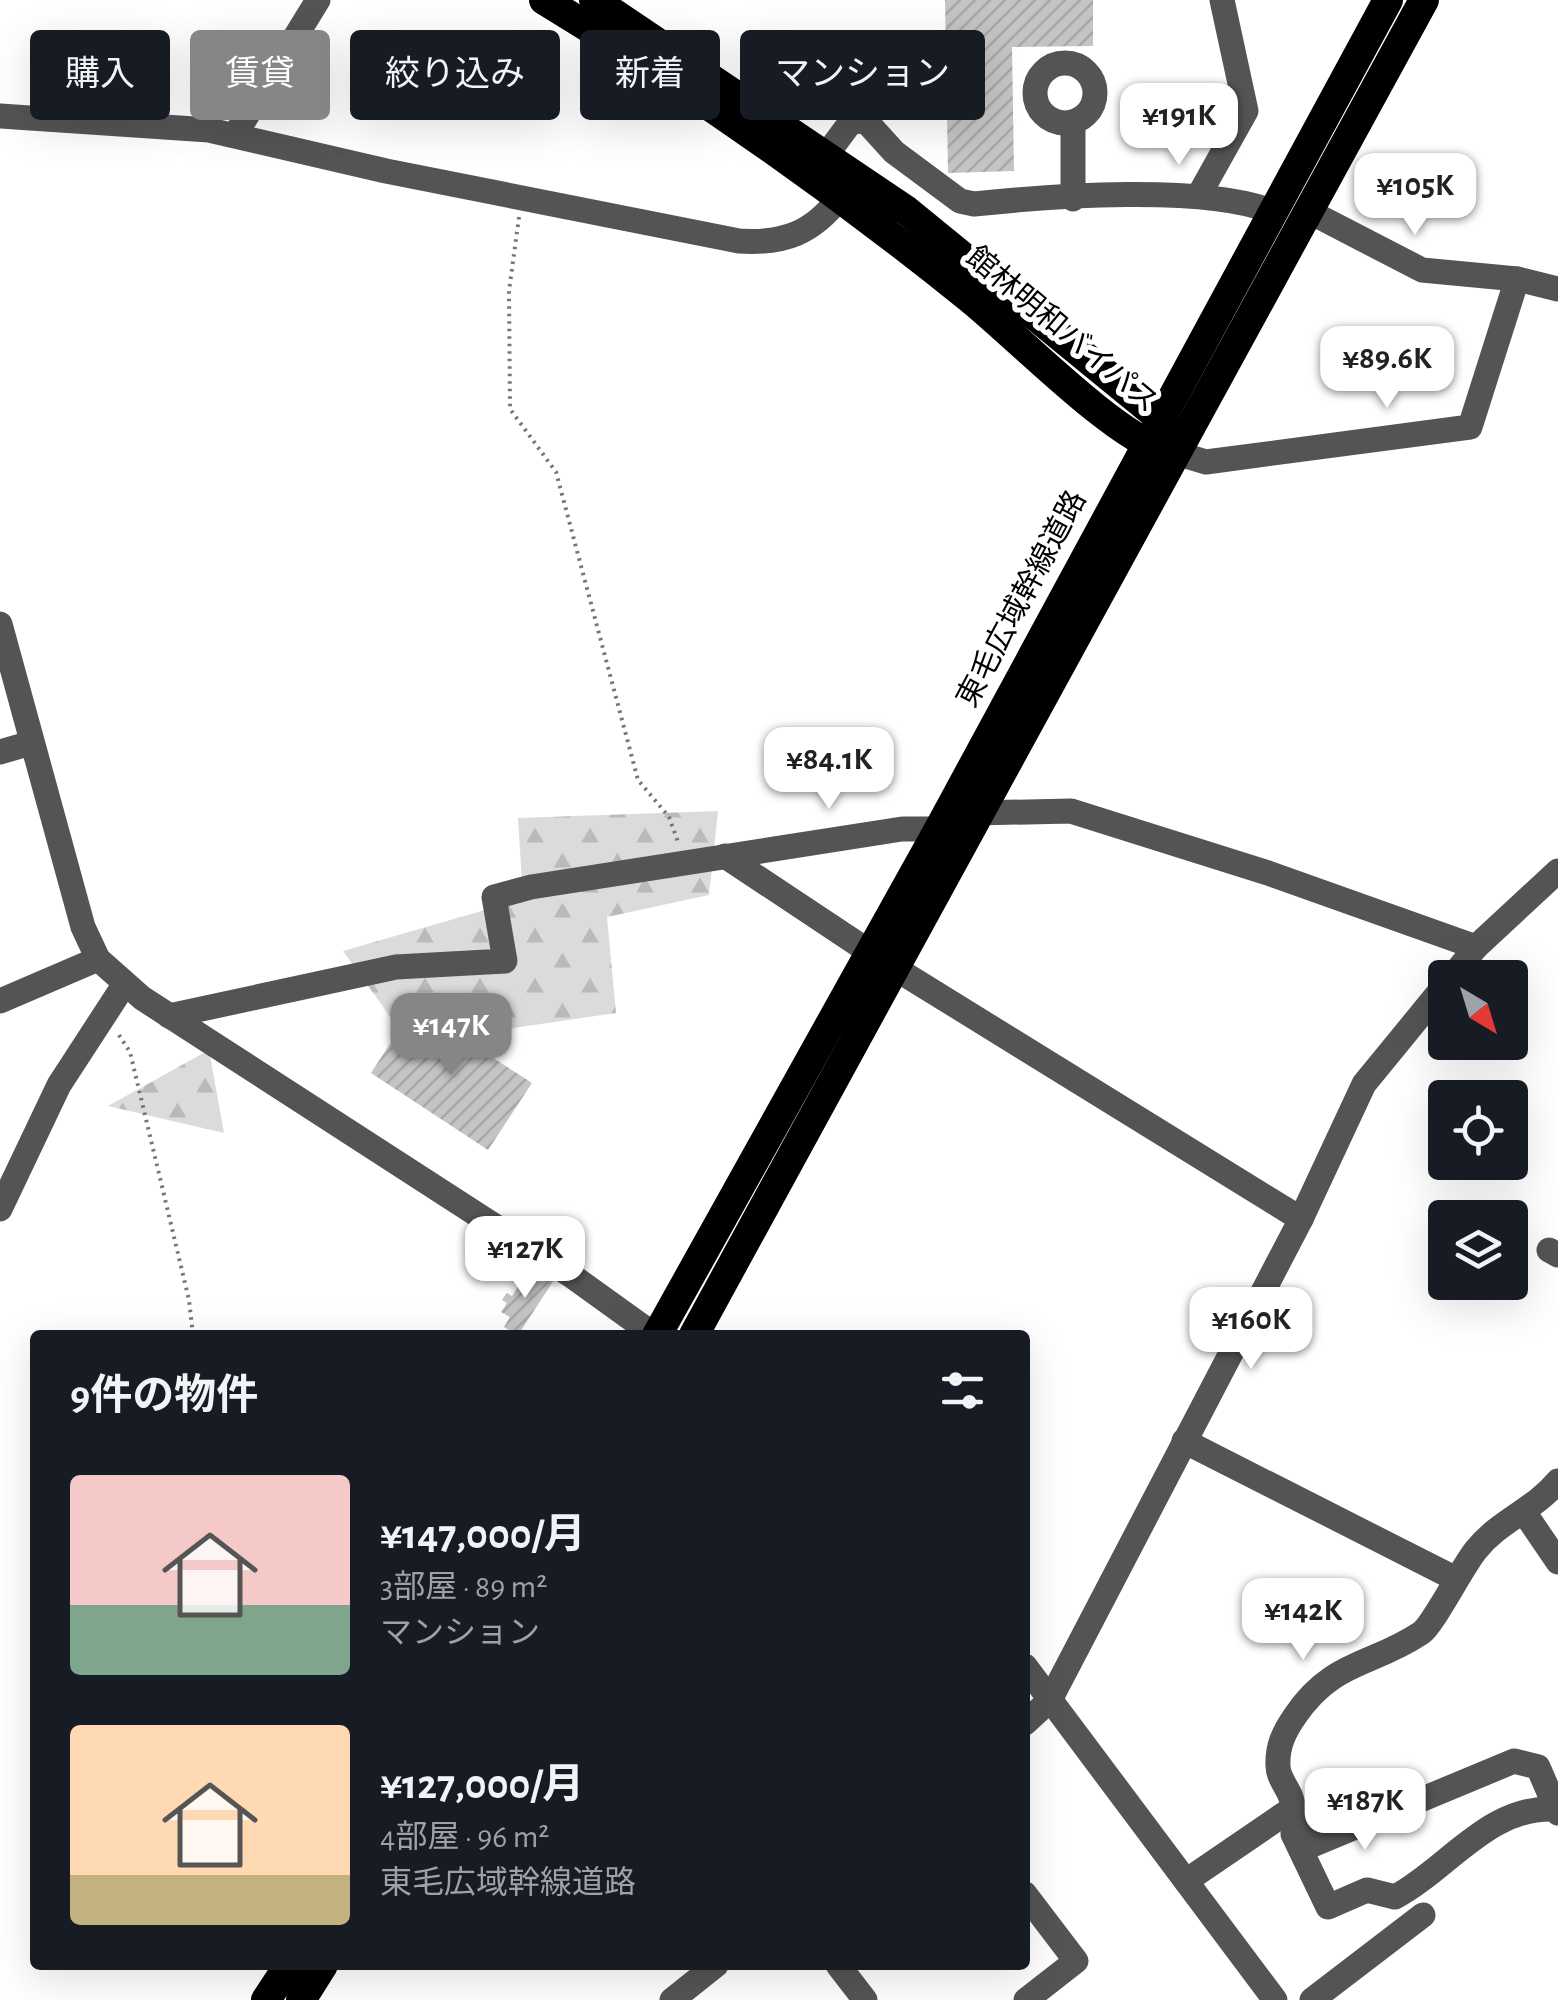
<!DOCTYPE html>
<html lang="ja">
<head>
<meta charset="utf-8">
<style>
  body { margin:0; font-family:"Alegreya Sans","Noto Sans JP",sans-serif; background:#20242c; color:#f1f3f6; height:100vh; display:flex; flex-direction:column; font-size:38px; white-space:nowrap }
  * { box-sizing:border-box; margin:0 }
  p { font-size:32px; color:#9ea1a6 }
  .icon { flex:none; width:55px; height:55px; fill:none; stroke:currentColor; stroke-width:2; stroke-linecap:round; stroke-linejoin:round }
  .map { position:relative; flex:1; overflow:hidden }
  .sheet { position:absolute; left:30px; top:1330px; width:1000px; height:640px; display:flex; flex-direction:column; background:#171b24; border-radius:10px; box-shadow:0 10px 40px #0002 }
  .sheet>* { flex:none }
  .hud { position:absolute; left:30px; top:30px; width:1000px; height:90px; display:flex; gap:20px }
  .needle { width:65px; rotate:142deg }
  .controls { position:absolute; left:1428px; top:960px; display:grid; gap:20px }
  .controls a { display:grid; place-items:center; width:100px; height:100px; border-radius:10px; background:#171b24; box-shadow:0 10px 40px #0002; font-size:50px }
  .price { position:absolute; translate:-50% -85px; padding:0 22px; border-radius:20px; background:#fff; color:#222; font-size:32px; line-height:65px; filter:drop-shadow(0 2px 5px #0008) }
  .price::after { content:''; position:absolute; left:50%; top:60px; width:30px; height:22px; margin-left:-15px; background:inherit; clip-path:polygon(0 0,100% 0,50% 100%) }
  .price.current { background:#858687; color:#fff }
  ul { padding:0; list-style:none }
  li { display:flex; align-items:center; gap:30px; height:250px; padding:0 40px }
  li span { display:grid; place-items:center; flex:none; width:280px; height:200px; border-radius:10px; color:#555 }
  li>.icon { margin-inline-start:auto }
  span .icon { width:120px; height:120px; fill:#fffc; stroke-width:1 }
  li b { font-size:42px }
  h2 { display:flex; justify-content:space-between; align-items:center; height:120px; padding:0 40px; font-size:42px }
  .pill { padding:0 35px; border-radius:10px; background:#171b24; box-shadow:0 10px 40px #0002; font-size:35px; line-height:90px }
  .pill.current { background:#858687; color:#fff }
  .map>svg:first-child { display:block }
</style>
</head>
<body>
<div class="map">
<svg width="1558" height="2000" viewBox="0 0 1558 2000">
  <defs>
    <pattern id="forest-firs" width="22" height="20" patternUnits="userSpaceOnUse" patternTransform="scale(2.5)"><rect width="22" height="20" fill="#dbdbdb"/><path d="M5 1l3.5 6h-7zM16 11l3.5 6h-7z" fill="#bababa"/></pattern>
    <pattern id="building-hatch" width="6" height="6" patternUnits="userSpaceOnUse" patternTransform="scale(2.5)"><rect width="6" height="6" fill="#c4c4c4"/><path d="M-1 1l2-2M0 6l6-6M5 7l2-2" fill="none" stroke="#a7a7a7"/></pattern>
  </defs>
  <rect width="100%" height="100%" fill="#fff"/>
  <g fill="url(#forest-firs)">
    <path d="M718 811 709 895 607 917 616 1013 409 1043 343 951 523 899 518 818Z"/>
    <path d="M209 1050 224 1133 108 1106Z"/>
  </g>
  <g fill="url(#building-hatch)">
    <path d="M945 0H1093V46L1012 47 1014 171 948 173Z"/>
    <path d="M414 1007 532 1083 488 1150 371 1073Z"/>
    <path d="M537 1269 554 1280 518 1335 504 1327 510 1317 501 1312 507 1303 502 1300 507 1293 512 1296 523 1278 530 1281Z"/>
  </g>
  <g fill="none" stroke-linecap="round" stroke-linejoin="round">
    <g stroke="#767676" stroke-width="4" stroke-dasharray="2.5 5" stroke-linecap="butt">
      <path d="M519 217 509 291 510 409 556 472 638 780 669 817 678 842"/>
      <path d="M119 1035 130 1052 189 1300 193 1335"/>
    </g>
    <g stroke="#545454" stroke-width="25">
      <circle cx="1065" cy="93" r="30"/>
      <path d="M0 116 209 130 386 171 739 241C784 244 813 233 840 197"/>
      <path d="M235 135 318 0"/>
      <path d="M827 154 850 123 865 120 894 152 960 201 974 204C1050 196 1205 184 1274 212"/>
      <path d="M1199 195 1246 111 1222 0"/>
      <path d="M1073 199V124"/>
      <path d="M1310 212 1422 270 1517 279 1558 289"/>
      <path d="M1176 453 1206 462 1470 427 1517 279"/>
      <path d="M0 624 83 927 98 959 142 998 572 1276 654 1335"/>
      <path d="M0 752 31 743"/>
      <path d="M976 813 1071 811 1268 873 1476 947"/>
      <path d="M725 856 871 953"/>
      <path d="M893 967 1301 1219"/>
      <path d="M1451 978 1476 947 1558 871"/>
      <path d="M0 1001 98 959"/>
      <path d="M169 1016 396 967 505 961 494 897 531 887 902 829H939"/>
      <path d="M0 1209 59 1085 124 985"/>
      <path d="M1549 1250 1558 1255"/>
      <path d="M1184 1441 1454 1578"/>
      <path d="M1524 1512 1558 1562"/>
      <path d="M1025 1666 1275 2000"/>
      <path d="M1025 1723 1050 1700 1301 1219 1364 1084 1445 985"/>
      <path d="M1293 1808C1293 1791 1278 1781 1278 1766 1277 1746 1284 1732 1295 1716 1333 1660 1372 1666 1421 1633 1433 1625 1462 1567 1476 1550 1500 1520 1534 1510 1558 1481"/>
      <path d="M1293 1834 1328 1907 1367 1890 1395 1897C1449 1868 1488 1806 1555 1809"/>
      <path d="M1186 1881 1293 1808 1310 1846 1514 1761 1538 1767 1558 1813"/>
      <path d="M1025 1894 1076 1961 1026 2000"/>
      <path d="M838 1965 865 2000"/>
      <path d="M672 2000 716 1965"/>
      <path d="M1312 2000 1423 1915"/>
    </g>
    <g stroke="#000" stroke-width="30">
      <path d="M544 0C691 89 833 188 967 296 1016 335 1110 433 1163 450"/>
      <path d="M594 0 907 211 1160 418 1167 432"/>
      <path d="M657 1335 939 829 1388 0"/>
      <path d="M694 1335 1424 0"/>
      <path d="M266 2000 289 1965"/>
      <path d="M301 2000 323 1965"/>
    </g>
  </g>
  <g text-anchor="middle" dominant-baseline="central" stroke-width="10" stroke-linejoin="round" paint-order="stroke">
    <g font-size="30" fill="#000" stroke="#fff">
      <text transform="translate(1062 330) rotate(40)">館林明和バイパス</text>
      <text transform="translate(1022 599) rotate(-62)">東毛広域幹線道路</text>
    </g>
  </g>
</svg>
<div class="controls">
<a><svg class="needle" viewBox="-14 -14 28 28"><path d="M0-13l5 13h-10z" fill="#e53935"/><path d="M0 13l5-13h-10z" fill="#9ea1a6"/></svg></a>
<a><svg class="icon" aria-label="locate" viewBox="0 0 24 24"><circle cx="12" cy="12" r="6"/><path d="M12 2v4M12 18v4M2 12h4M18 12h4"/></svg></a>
<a><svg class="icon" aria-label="layers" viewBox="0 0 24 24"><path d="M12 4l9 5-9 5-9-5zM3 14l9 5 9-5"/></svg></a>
</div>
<b class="price" style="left:1179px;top:168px">¥191K</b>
<b class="price" style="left:1415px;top:238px">¥105K</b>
<b class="price" style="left:1387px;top:411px">¥89.6K</b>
<b class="price" style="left:829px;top:812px">¥84.1K</b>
<b class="price current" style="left:451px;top:1078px">¥147K</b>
<b class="price" style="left:525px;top:1301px">¥127K</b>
<b class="price" style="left:1251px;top:1372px">¥160K</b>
<b class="price" style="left:1303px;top:1663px">¥142K</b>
<b class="price" style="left:1365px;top:1853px">¥187K</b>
<div class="hud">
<a class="pill">購入</a>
<a class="pill current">賃貸</a>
<a class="pill">絞り込み</a>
<a class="pill">新着</a>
<a class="pill">マンション</a>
</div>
<section class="sheet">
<h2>9件の物件<svg class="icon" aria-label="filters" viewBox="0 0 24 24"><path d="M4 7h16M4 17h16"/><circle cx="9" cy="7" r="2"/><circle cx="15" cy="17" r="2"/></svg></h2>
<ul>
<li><span style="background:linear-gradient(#f6c9c9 65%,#7fa58c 0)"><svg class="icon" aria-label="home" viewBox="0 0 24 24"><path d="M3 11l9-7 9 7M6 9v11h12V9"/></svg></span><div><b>¥147,000/月</b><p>3部屋 · 89 m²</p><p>マンション</p></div></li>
<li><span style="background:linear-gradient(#ffd9b3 75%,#c2b280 0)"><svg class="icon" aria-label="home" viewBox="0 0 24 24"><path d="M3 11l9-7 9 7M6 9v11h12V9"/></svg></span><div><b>¥127,000/月</b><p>4部屋 · 96 m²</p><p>東毛広域幹線道路</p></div></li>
</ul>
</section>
</div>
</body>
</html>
